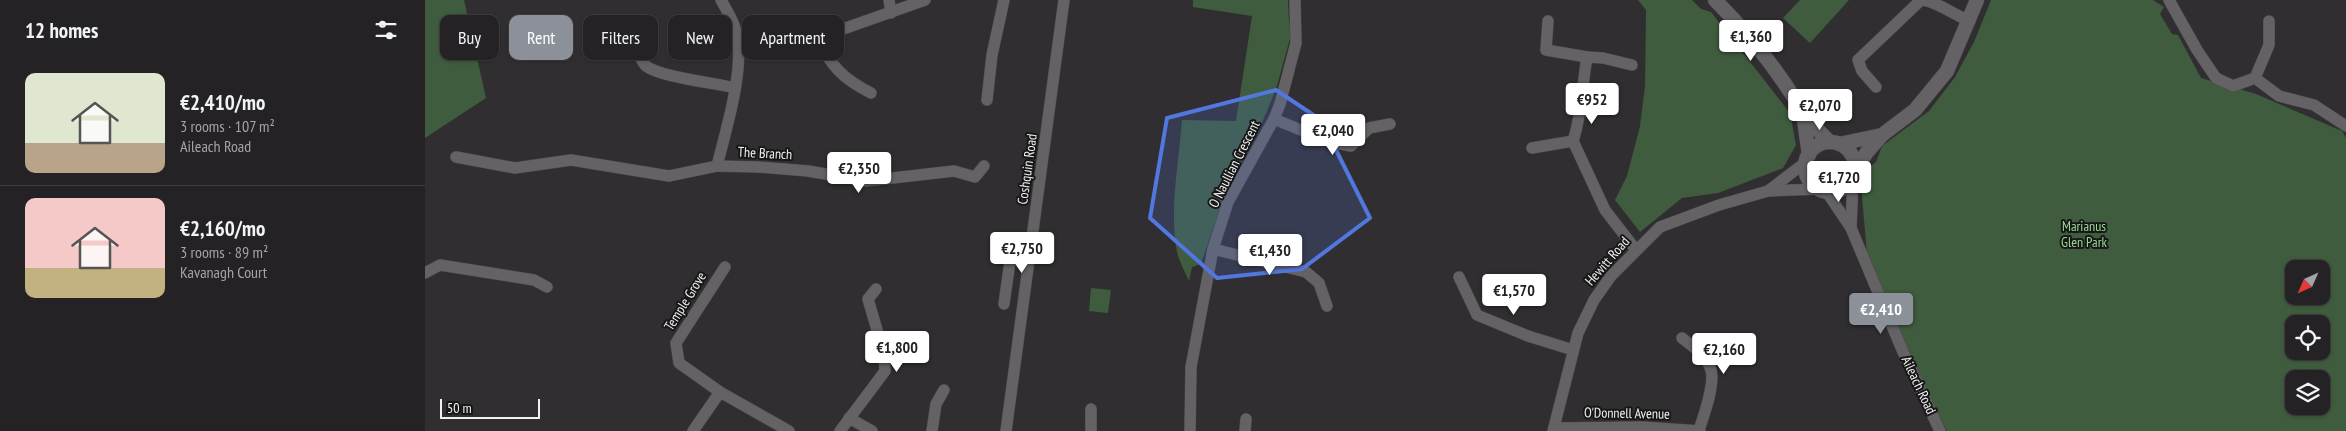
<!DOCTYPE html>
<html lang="en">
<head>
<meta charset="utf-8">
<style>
  body { margin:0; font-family:"PT Sans Narrow",sans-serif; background:#312f32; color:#f1f3f6; height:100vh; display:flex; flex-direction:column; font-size:19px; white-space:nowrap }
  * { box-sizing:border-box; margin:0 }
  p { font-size:16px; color:#a3a4a7 }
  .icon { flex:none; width:28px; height:28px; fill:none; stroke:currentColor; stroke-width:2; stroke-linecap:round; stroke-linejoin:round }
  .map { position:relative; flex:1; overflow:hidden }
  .details { display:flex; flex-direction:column; background:#252225; width:425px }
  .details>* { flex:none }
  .banner { position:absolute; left:15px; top:15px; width:475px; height:45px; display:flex; gap:10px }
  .needle { width:32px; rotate:225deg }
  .fabs { position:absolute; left:1860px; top:260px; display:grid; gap:10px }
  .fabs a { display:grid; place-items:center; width:45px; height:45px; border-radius:10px; background:#252225; box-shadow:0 1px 4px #0004,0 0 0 1px #423f42; font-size:25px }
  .scale { position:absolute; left:15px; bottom:12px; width:100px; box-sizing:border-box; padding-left:5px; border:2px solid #f2f1f2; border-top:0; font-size:14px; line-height:18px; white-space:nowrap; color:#f2f1f2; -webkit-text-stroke:4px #181718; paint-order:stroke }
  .price { position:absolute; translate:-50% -42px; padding:0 11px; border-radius:5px; background:#fff; color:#222; font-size:16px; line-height:32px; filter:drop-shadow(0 1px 2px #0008) }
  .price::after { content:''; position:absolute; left:50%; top:30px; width:15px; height:11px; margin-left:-8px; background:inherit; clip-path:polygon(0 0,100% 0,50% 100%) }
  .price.active { background:#8c9099; color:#fff }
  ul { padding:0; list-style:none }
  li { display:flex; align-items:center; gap:15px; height:125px; padding:0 25px }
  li+li { border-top:1px solid #423f42 }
  li span { display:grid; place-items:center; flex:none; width:140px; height:100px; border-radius:10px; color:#555 }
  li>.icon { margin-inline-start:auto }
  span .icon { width:60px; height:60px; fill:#fffc; stroke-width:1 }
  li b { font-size:21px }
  h2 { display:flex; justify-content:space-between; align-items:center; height:60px; padding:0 25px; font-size:21px }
  .chip { padding:0 18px; border-radius:10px; background:#252225; box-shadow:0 1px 4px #0004,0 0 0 1px #423f42; font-size:18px; line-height:45px }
  .chip.active { background:#8c9099; color:#fff }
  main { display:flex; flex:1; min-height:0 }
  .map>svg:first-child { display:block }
</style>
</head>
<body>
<main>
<section class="details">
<h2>12 homes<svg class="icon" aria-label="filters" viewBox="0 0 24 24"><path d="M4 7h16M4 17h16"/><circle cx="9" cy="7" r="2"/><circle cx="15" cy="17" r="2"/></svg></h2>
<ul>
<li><span style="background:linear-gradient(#dfe7d0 70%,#b9a48a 0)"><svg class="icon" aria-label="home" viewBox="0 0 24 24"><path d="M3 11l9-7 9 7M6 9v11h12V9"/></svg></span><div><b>€2,410/mo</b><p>3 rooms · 107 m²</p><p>Aileach Road</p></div></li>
<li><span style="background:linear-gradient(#f6c9c9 70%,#c2b280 0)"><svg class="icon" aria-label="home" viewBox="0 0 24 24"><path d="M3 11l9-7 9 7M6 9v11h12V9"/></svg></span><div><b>€2,160/mo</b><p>3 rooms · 89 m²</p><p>Kavanagh Court</p></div></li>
</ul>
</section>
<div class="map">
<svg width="1921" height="431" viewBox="0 0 1921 431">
  <rect width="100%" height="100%" fill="#312e31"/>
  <g fill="#3f5c3e" fill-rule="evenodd">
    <path d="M0 0H39L61 98 0 138Z"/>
    <path d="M768 0H863L864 22 868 28 851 89 834 130 808 178 796 205 776 264 767 267 764 281C760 272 754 261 752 252 744 208 754 164 757 120L811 121 827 16 768 7Z"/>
    <path d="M1213 0H1267L1276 9 1286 12 1365 113 1371 145 1358 168 1293 193 1257 198 1215 232 1190 200 1202 176 1215 126 1220 86 1221 10Z"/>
    <path d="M1375 0H1424L1385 43 1358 18Z"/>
    <path d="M1566 0H1728L1739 7 1735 14 1747 34 1753 35 1776 78 1831 94 1917 131 1921 138V431H1522L1480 350 1442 254 1435 174 1451 162 1457 146 1504 111 1530 77 1549 42ZM1869 269H1896V296H1869ZM1869 324H1896V351H1869ZM1869 379H1896V406H1869Z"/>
    <path d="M666 288 686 290 683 313 664 311Z"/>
  </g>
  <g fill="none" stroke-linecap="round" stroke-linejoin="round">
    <g stroke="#4d4b4d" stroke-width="12">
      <g id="minor">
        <path d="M464 0 466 13"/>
        <path d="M1498 0C1515 3 1529 15 1545 21"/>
        <path d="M1744 0 1772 50 1791 78 1808 86 1830 78 1844 45V21"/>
        <path d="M1123 21 1121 50 1162 57C1157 86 1157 114 1148 141L1180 210 1211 250"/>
        <path d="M392 38C406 66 418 79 446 93"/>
        <path d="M207 41C211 48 215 59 220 65 232 77 291 83 310 88"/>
        <path d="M314 49 384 41 500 0"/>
        <path d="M1162 57 1178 58 1207 65"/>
        <path d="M1830 78 1854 96 1889 105 1921 126"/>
        <path d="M1451 87 1437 71 1433 60 1496 0"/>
        <path d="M562 100 567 55 579 0"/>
        <path d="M849 119 905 142 926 146 944 128 965 124"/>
        <path d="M1107 148 1148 141"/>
        <path d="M31 157 90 168 146 160 244 176 292 166C301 129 322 64 310 28 307 18 301 9 296 0"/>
        <path d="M292 166 333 167 383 171 441 181 529 171 550 177 559 166"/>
        <path d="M1343 191 1381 162"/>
        <path d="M1401 191 1426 228 1478 352 1515 431"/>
        <path d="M1426 228 1428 178"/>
        <path d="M788 249 881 272 894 283 902 306"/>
        <path d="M300 267 251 343 254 363 295 392 364 431"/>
        <path d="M0 273 15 265 109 280 122 287"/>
        <path d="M1034 277 1052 315 1103 336 1148 350"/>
        <path d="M579 304 588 240"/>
        <path d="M1257 338C1267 346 1282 356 1286 370 1290 385 1279 415 1274 430"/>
        <path d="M424 418 447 431"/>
        <path d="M1129 428 1218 427 1275 431"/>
        <path d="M268 431 295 392"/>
        <path d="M415 431 460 371 459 354 443 299 451 289"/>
        <path d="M507 431 511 404 519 390"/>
        <path d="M581 431 639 0"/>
        <path d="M666 431V409"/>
        <path d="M765 431 766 367 788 249 803 202 849 119 855 104 871 43 870 0"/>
        <path d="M820 431 821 419"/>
        <path d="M1128 431 1153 333 1169 300 1186 276 1235 227 1294 205 1343 191 1395 189"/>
      </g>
    </g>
    <g stroke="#4d4b4d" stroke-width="15">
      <g id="tertiary">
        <path d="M1290 0C1316 26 1339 53 1360 84 1374 105 1386 125 1405 142"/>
        <path d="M1378 113 1384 155"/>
        <circle cx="1405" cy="167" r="25"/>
        <path d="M1414 144 1457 135"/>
        <path d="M1430 170 1442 152 1457 135 1490 110 1522 71 1552 0"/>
      </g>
    </g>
    <use href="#minor" stroke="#646265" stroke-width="11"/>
    <use href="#tertiary" stroke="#646265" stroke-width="14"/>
  </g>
  <path fill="#5277de" fill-opacity="0.2" stroke="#5277de" stroke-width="4" stroke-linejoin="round" d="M851 90 896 120 945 218 877 269 792 278 725 218 742 118Z"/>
  <g text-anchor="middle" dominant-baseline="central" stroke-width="4" stroke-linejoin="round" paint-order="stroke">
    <g font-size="14" fill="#f2f1f2" stroke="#181718">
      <text transform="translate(340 153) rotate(3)">The Branch</text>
      <text transform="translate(809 164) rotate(-63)">O Naullian Crescent</text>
      <text transform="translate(602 169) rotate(-82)">Coshquin Road</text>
      <text transform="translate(1182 261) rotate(-49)">Hewitt Road</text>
      <text transform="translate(260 301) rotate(-58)">Temple Grove</text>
      <text transform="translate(1494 385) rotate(65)">Aileach Road</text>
      <text transform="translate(1202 413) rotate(1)">O'Donnell Avenue</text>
    </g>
    <g font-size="14" fill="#98da95" stroke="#181718">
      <text x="1659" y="226">Marianus<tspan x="1659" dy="16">Glen Park</tspan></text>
    </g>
  </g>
</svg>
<div class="fabs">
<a><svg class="needle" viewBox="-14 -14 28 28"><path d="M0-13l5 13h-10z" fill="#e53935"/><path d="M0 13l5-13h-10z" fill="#a3a4a7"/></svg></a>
<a><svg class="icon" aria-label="locate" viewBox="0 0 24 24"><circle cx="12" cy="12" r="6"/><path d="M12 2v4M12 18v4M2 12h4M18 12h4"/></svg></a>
<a><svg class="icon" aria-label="layers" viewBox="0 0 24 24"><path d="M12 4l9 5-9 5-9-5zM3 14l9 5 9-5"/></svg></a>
</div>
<div class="scale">50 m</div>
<b class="price" style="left:1326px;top:62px">€1,360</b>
<b class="price" style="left:1167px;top:125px">€952</b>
<b class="price" style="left:1395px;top:131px">€2,070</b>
<b class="price" style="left:908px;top:156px">€2,040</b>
<b class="price" style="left:434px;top:194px">€2,350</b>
<b class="price" style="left:1414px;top:203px">€1,720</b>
<b class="price" style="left:597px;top:274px">€2,750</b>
<b class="price" style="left:845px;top:276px">€1,430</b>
<b class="price" style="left:1089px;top:316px">€1,570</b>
<b class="price active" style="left:1456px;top:335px">€2,410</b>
<b class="price" style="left:472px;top:373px">€1,800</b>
<b class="price" style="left:1299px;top:375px">€2,160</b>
<div class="banner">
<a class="chip">Buy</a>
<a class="chip active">Rent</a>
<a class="chip">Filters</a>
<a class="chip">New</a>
<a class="chip">Apartment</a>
</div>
</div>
</main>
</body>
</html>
